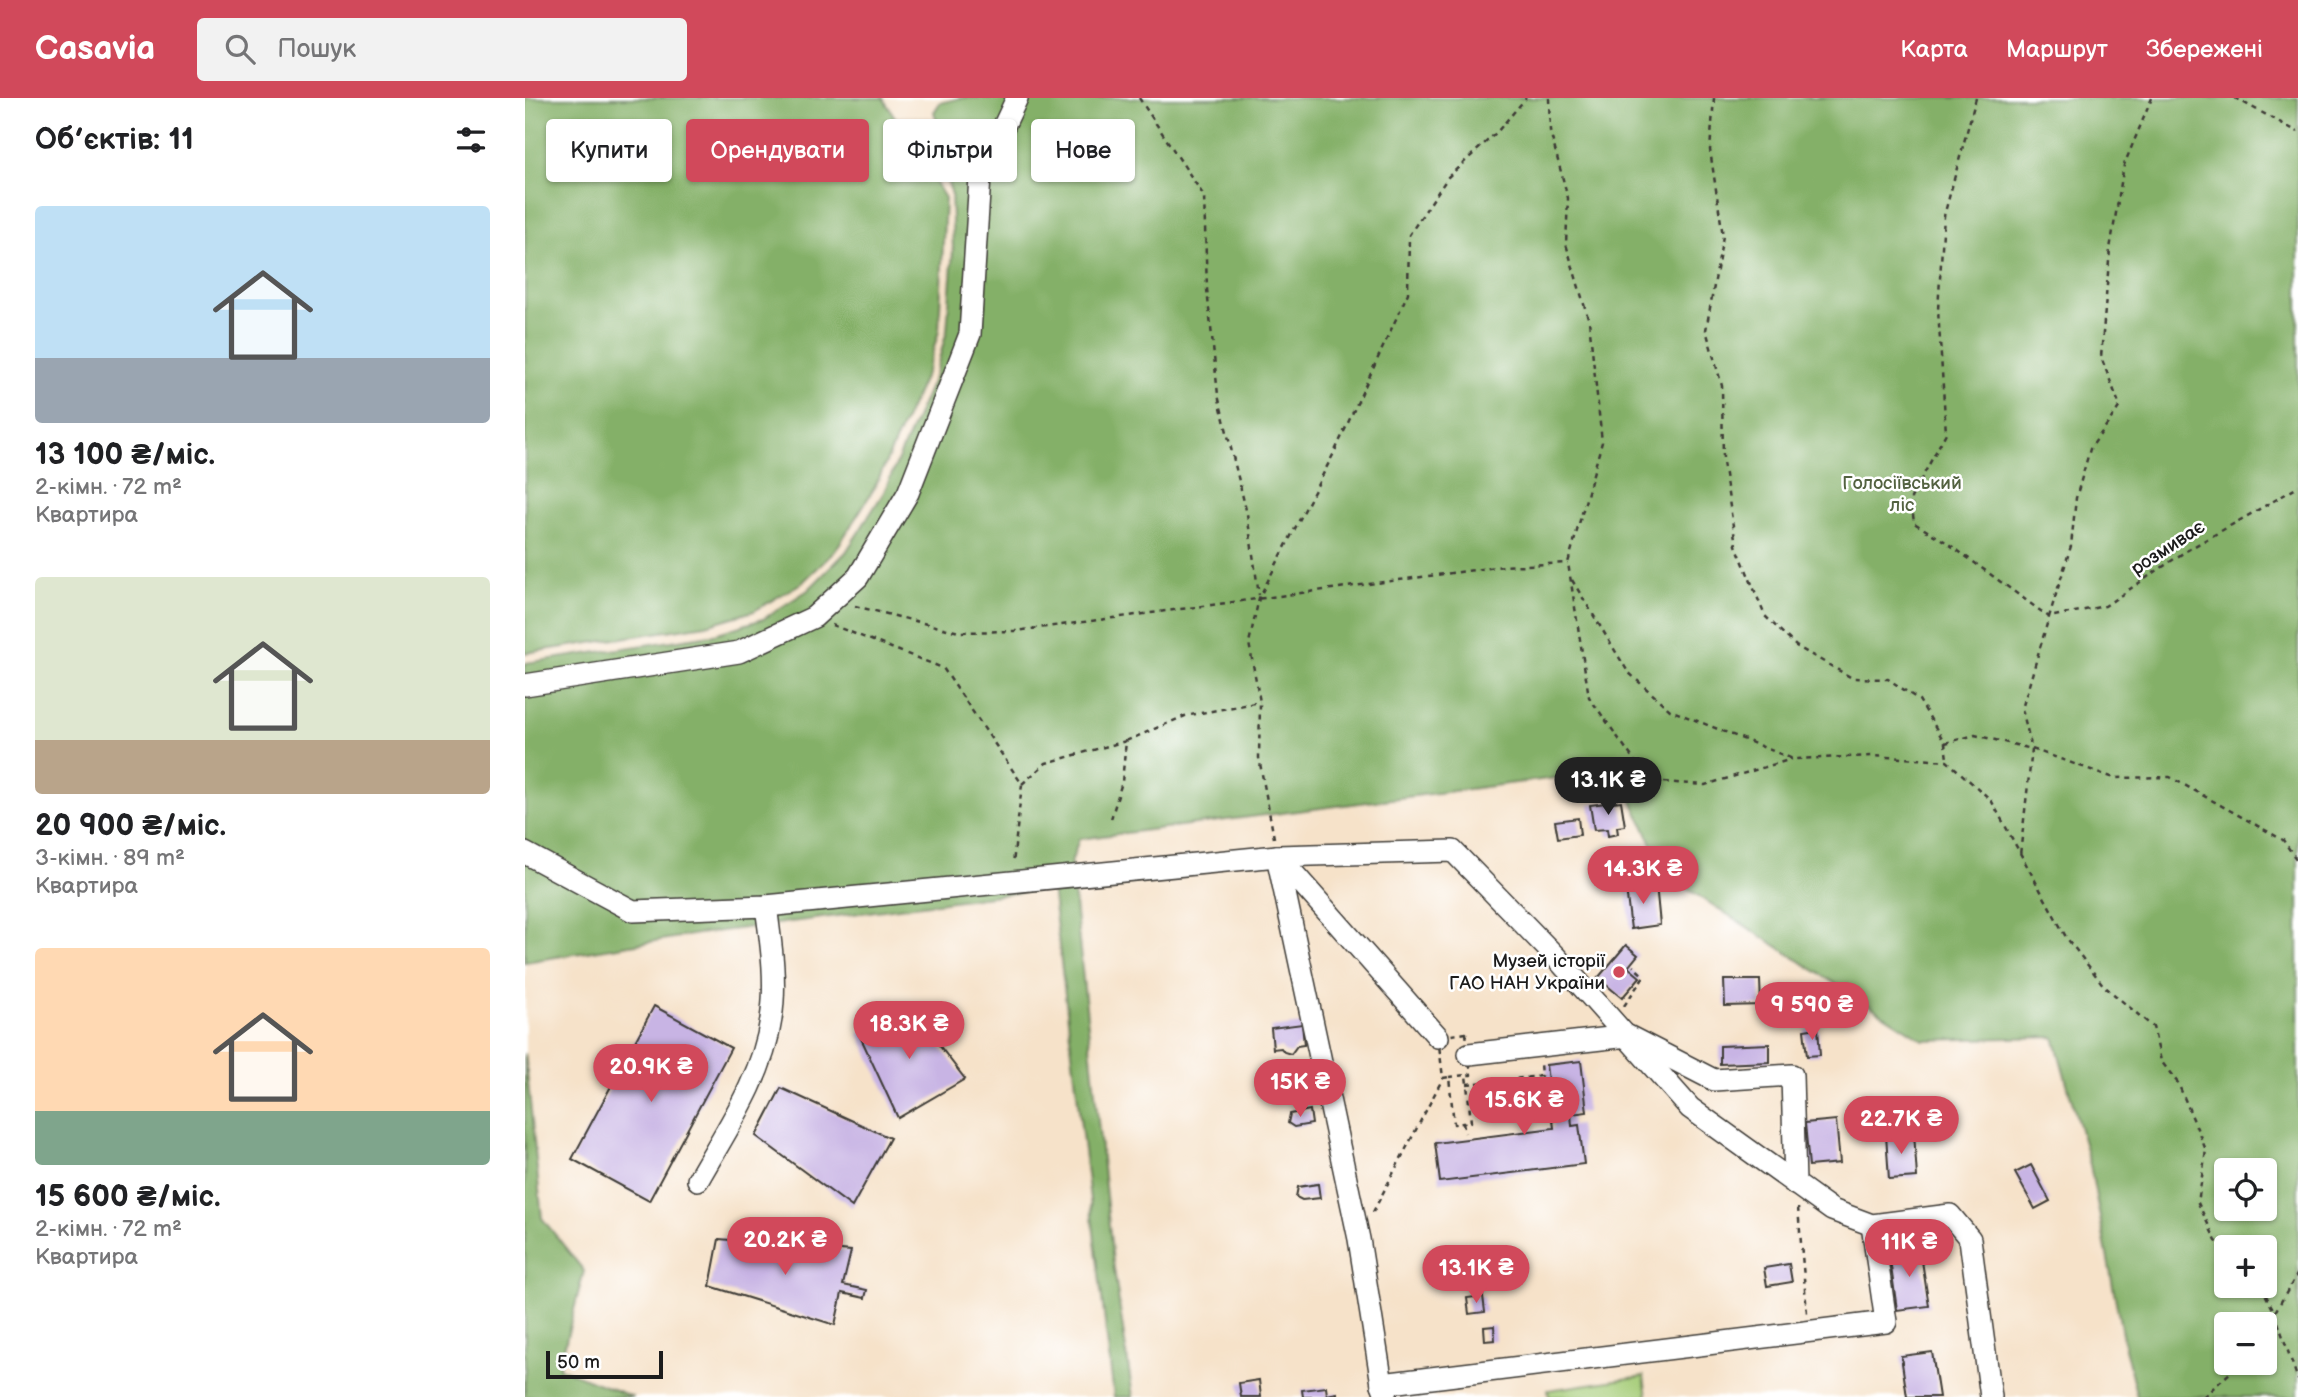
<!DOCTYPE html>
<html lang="uk">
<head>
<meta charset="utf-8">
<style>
  body { margin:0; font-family:"Balsamiq Sans",sans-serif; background:#f2f2f2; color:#202124; height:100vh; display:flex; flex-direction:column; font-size:26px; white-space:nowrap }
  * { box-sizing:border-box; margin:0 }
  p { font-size:23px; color:#757577 }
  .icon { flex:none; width:38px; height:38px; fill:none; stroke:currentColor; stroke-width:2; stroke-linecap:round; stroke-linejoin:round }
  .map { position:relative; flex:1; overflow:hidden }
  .side { display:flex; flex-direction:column; background:#fff; width:525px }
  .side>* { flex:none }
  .hud { position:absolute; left:21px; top:21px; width:665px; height:63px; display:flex; gap:14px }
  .tools { position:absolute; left:1689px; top:1060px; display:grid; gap:14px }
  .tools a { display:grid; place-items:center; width:63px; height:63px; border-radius:7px; background:#fff; box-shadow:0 2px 5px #0004; font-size:35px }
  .scale { position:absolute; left:21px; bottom:18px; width:117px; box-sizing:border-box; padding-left:7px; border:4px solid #1c1c1c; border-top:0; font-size:19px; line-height:24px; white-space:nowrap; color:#1c1c1c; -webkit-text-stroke:5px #fff; paint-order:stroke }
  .price { position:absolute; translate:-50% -60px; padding:0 16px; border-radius:24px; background:#d1495b; color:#fff; font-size:23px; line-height:46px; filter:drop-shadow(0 2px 4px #0008) }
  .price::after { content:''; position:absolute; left:50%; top:42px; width:21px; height:16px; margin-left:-10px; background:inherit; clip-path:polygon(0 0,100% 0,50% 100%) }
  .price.selected { background:#222; color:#fff }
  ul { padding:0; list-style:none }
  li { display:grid; align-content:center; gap:14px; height:371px; padding:0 35px }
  li span { display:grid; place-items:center; height:217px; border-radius:7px; color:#555 }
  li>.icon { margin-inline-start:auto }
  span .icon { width:126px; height:126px; fill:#fffc; stroke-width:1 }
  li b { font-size:30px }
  h2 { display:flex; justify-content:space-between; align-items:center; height:84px; padding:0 35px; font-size:30px }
  .tag { padding:0 24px; border-radius:7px; background:#fff; box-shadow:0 2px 5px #0004; font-size:24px; line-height:63px }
  .tag.selected { background:#d1495b; color:#fff }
  header { display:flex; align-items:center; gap:42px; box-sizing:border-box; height:98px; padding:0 35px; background:#d1495b; color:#fff }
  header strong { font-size:33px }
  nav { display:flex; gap:38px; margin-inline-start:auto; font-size:24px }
  .search { width:490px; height:63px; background:#f2f2f2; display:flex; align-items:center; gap:18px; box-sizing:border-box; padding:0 24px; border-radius:7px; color:#757577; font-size:26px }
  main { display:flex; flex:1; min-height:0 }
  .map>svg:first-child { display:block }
</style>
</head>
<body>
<header>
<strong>Casavia</strong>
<div class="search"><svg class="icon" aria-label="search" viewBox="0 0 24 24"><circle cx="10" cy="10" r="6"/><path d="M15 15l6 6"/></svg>Пошук</div>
<nav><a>Карта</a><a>Маршрут</a><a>Збережені</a></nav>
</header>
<main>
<section class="side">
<h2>Об’єктів: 11<svg class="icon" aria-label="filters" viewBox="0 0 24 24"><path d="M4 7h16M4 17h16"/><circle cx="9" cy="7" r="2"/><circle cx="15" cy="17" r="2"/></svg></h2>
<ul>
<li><span style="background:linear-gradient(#bfe0f5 70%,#9aa5b1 0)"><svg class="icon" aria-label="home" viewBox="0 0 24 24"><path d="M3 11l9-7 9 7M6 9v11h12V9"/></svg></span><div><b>13 100 ₴/міс.</b><p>2-кімн. · 72 m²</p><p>Квартира</p></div></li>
<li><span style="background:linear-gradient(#dfe7d0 75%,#b9a48a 0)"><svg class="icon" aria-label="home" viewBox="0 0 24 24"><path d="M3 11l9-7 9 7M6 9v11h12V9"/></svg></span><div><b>20 900 ₴/міс.</b><p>3-кімн. · 89 m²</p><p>Квартира</p></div></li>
<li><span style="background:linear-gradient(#ffd9b3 75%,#7fa58c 0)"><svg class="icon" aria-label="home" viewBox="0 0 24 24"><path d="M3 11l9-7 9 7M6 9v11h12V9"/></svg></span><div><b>15 600 ₴/міс.</b><p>2-кімн. · 72 m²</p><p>Квартира</p></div></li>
</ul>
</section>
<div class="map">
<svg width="1773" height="1299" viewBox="0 0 1773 1299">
  <rect width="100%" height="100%" fill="#fff"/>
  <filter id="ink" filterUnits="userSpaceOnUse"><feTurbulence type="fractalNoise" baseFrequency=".0143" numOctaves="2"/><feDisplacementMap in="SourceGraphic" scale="14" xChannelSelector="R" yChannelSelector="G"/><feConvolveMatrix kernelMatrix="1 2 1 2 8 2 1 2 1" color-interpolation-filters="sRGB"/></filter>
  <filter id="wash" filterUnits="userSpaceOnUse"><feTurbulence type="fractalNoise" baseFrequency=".00686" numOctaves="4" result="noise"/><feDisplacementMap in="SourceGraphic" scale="28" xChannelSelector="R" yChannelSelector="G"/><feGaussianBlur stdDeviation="1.57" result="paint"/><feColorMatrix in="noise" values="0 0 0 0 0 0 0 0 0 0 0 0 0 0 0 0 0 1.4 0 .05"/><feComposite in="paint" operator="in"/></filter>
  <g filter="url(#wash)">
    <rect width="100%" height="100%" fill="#f6e2c9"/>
    <path fill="#a5cc77" stroke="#60744a" stroke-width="2" d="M1119 1278 1122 1299H1024L1023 1292Z"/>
    <g fill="#84b068" stroke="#506642" stroke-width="2" fill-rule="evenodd">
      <path d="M0 0H358L420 100 414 233 402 273 350 389 310 453 278 484 229 513 181 527 0 555Z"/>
      <path d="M436 0H1773V1299H1612L1599 1246 1565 1067 1529 939 1398 942 1141 777 1093 672 554 741 546 765 547 777 588 1164 608 1299H589L527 790 173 836 0 864V565L186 537 238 521 283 492 321 454 359 394 409 279 422 233 428 152 426 93 406 47 417 38 409 14 415 5ZM1701 1073H1740V1111H1701ZM1701 1150H1740V1188H1701ZM1701 1227H1740V1265H1701Z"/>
      <path d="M0 955 17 1120 59 1173 34 1270 108 1299H0Z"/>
    </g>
    <g id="blocks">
      <g fill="#c8b4e4">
        <path d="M1096 703 1100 728 1092 729 1093 736 1083 738 1082 731 1069 732 1065 707Z"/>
        <path d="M1053 720 1055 737 1033 740 1030 723Z"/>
        <path d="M1131 786 1135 827 1106 831 1101 790Z"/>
        <path d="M1101 847 1113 857 1103 869 1115 879 1097 900 1073 880Z"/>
        <path d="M1199 882H1235L1236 907 1200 908Z"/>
        <path d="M129 908 206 950 124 1103 47 1061Z"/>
        <path d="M384 908 440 981 373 1020 334 936Z"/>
        <path d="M777 926 779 947 772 948 766 956 759 954 756 950 748 951 746 930Z"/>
        <path d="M1293 930 1295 957 1282 958 1279 932Z"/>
        <path d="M1244 946V964L1195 966V948Z"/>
        <path d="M1056 963 1062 1014 1046 1016 1047 1028 1054 1027 1059 1066 915 1084 910 1045 1029 1030 1021 967Z"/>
        <path d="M256 990 365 1040 327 1109 231 1038Z"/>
        <path d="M785 1012 787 1026 769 1029 763 1025 765 1016Z"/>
        <path d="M1311 1022 1315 1065 1284 1068 1280 1025Z"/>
        <path d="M1389 1035 1392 1079 1364 1081 1361 1037Z"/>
        <path d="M1506 1067 1525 1103 1510 1111 1490 1075Z"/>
        <path d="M793 1086 795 1100 777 1102 771 1099 773 1089Z"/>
        <path d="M194 1141 326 1153 318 1187 342 1192 340 1200 317 1195 310 1227 185 1188Z"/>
        <path d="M1395 1150 1404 1208 1372 1212 1364 1154Z"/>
        <path d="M1264 1166 1267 1184 1242 1188 1239 1170Z"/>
        <path d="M958 1198 960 1214 944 1216 942 1200Z"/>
        <path d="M969 1228 970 1242 960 1243 959 1229Z"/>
        <path d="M1407 1254 1414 1299H1382L1376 1258Z"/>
        <path d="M734 1282 736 1299H716L714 1285Z"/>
        <path d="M801 1289 802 1297 812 1295V1299H778L777 1292Z"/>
      </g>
    </g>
  </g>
  <g filter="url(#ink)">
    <use href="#blocks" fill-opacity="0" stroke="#3d3a36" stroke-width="2"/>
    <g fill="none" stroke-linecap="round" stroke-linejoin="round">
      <g stroke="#3d3a36" stroke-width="24">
        <g id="minor">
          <path d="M0 587 214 554 289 519 333 479 383 395 445 236 455 79 492 0"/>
          <path d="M0 755 108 813 241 808 752 758 928 753 1030 858 1165 1010 1307 1112 1347 1127 1425 1117 1445 1141 1466 1299"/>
          <path d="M752 758 834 1141 857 1286 861 1297"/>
          <path d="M754 759 913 939"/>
          <path d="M944 956 1103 938 1189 982 1267 977 1270 1086"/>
          <path d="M173 1082C201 1032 238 980 246 921 252 884 246 845 241 808"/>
          <path d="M857 1286 1361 1224 1347 1127"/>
        </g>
      </g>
      <g stroke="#3d3a36" stroke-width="2.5" stroke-dasharray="5 5" stroke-linecap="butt">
        <path d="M614 0 679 98 682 191 693 297 722 416 734 497"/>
        <path d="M1024 0 1025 33 1043 100 1041 146 1064 223 1077 344 1043 465 1064 599 1124 683 1180 687 1267 661"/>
        <path d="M1189 0 1185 52 1198 138 1181 232 1197 288 1198 364 1211 447 1240 518 1271 548 1327 580 1363 581 1394 602 1420 645 1422 661"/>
        <path d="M1451 0 1419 118 1413 212 1421 335 1386 400 1389 425 1421 444 1524 519 1497 611 1507 651 1495 757"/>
        <path d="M1627 0 1599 67 1585 151 1576 259 1595 308 1565 351 1551 400 1546 448 1524 519 1580 508 1661 453 1773 389"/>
        <path d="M1710 0 1773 34"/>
        <path d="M1047 482 1103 574 1145 612 1268 661 1348 658 1422 663 1466 702 1541 839 1579 888 1628 929 1636 963 1653 985 1681 1052 1673 1105 1691 1143 1701 1151"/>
        <path d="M330 508 434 534 491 533 979 468 1043 465"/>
        <path d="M307 527 418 570 497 686 488 766"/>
        <path d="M1420 645 1450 637 1507 651 1589 680 1645 679 1758 742 1773 764"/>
        <path d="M497 686 521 665 601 643"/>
        <path d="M586 721 597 684 601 643 660 618 735 604"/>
        <path d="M749 740 734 660 735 604 724 545 734 500 810 353 883 195 884 137 923 79 972 34 1001 0"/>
        <path d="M1099 908 1119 878 1108 868"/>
        <path d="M941 935 946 977H941L946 1024 929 1026 924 979 918 980 913 939Z"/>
        <path d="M924 979 941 977"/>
        <path d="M942 986 1016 978 1015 965"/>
        <path d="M938 1025 940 1035"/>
        <path d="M1273 1110 1282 1215"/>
        <path d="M848 1114 918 980"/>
        <path d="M1736 1188 1749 1213 1773 1282"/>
        <path d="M1740 1231 1773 1175"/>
        <path d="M1678 1299 1716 1265"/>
      </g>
      <use href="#minor" stroke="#fff" stroke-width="21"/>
    </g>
  </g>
  <circle fill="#d1495b" stroke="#fff" stroke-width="2.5" cx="1094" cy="874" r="7"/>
  <g text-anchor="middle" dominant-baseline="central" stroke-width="5" stroke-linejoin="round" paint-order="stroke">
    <g font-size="19" fill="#536240" stroke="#fff">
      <text x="1377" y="385">Голосіївський<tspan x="1377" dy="22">ліс</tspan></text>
    </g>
    <g font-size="19" fill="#1c1c1c" stroke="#fff">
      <text transform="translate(1643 450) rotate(-33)">розмиває</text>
    </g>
    <g font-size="19" fill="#1c1c1c" stroke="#fff" text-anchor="end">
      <text x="1080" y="863">Музей історії<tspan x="1080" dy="22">ГАО НАН України</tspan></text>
    </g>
  </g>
</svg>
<div class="tools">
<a><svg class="icon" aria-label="locate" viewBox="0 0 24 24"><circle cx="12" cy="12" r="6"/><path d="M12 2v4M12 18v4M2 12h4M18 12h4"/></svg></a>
<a>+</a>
<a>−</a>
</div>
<div class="scale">50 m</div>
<b class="price selected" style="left:1083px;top:719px">13.1K ₴</b>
<b class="price" style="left:1118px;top:808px">14.3K ₴</b>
<b class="price" style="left:1287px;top:944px">9 590 ₴</b>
<b class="price" style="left:384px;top:963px">18.3K ₴</b>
<b class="price" style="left:126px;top:1006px">20.9K ₴</b>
<b class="price" style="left:775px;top:1021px">15K ₴</b>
<b class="price" style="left:999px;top:1039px">15.6K ₴</b>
<b class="price" style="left:1376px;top:1058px">22.7K ₴</b>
<b class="price" style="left:260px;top:1179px">20.2K ₴</b>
<b class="price" style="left:1384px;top:1181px">11K ₴</b>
<b class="price" style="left:951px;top:1207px">13.1K ₴</b>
<div class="hud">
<a class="tag">Купити</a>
<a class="tag selected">Орендувати</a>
<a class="tag">Фільтри</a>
<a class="tag">Нове</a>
</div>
</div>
</main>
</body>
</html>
